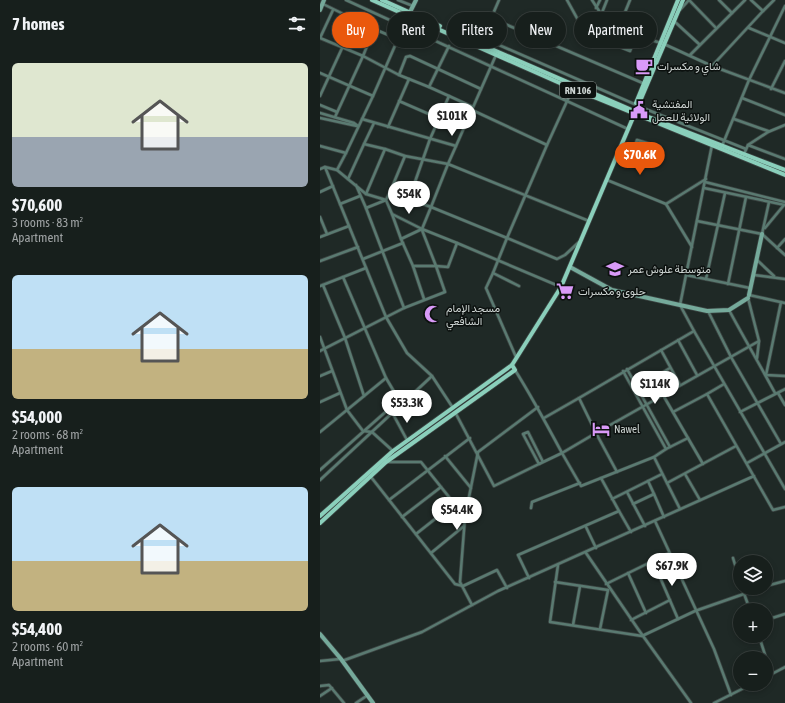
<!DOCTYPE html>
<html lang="en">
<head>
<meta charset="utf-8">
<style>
  body { margin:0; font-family:"Asap Condensed",Vazirmatn,sans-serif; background:#242c29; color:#f1f3f6; height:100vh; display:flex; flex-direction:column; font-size:15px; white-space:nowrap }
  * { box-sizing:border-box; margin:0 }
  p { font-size:13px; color:#9ea2a3 }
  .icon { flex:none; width:22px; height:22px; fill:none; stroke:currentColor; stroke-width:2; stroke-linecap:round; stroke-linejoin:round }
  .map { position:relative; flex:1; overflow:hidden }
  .panel { display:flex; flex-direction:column; background:#171f1c; width:320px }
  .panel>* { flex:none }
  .banner { position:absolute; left:12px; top:12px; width:380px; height:36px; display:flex; gap:8px }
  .tools { position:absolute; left:413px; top:555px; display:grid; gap:8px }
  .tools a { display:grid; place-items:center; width:40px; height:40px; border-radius:50%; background:#171f1c; box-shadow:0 2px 6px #0003,0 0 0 1px #363d3b; font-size:20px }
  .price { position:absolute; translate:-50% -34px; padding:0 9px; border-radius:14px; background:#fff; color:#222; font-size:13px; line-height:26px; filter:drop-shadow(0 1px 2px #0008) }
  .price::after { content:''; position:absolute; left:50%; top:24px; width:12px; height:9px; margin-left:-6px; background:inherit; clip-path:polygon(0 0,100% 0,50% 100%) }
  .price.active { background:#ea580c; color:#fff }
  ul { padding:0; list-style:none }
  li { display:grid; align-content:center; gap:8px; height:212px; padding:0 12px }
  li span { display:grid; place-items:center; height:124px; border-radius:6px; color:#555 }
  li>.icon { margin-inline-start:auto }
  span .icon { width:72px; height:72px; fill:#fffc; stroke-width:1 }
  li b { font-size:17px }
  h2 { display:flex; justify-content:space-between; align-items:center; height:48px; padding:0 12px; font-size:17px }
  .tag { padding:0 14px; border-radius:18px; background:#171f1c; box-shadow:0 2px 6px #0003,0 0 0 1px #363d3b; font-size:14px; line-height:36px }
  .tag.active { background:#ea580c; color:#fff }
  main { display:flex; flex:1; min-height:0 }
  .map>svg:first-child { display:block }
</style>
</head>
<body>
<main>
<section class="panel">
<h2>7 homes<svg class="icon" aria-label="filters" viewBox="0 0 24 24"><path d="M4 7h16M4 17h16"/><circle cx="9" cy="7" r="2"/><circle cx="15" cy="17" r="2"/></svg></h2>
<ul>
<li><span style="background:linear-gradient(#dfe7d0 60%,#9aa5b1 0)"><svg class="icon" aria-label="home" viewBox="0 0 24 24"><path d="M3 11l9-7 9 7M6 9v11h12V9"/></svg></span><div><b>$70,600</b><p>3 rooms · 83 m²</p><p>Apartment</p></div></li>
<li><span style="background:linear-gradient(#bfe0f5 60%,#c2b280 0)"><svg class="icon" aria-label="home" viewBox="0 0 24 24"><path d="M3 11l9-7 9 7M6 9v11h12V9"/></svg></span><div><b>$54,000</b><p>2 rooms · 68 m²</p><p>Apartment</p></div></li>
<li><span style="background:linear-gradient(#bfe0f5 60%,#c2b280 0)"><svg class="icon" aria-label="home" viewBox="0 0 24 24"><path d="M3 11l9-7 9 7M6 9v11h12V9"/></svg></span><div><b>$54,400</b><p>2 rooms · 60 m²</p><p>Apartment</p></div></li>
</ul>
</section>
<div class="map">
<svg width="465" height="703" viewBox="0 0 465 703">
  <rect width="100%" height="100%" fill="#1f2926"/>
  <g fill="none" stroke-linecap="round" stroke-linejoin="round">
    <g stroke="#3b4442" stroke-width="4">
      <g id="street">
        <path d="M26 0 308 129"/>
        <path d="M78 0 93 6"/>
        <path d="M247 0 263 29 287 42 310 51 316 36"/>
        <path d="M272 0 285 20 309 33 344 44 392 66 465 93"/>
        <path d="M369 0 396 28"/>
        <path d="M399 0 412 13"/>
        <path d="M431 0 443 11 454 0"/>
        <path d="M276 8 280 0"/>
        <path d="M360 10 369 0"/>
        <path d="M281 15 287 0"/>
        <path d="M171 18 325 84"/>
        <path d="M354 21 379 44"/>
        <path d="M299 27 310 0"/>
        <path d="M429 28 465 43"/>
        <path d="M54 29 78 39"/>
        <path d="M0 38 43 56 54 29 3 4"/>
        <path d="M0 38 13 10"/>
        <path d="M163 38 328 110 426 149"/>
        <path d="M160 44 179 0"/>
        <path d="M370 55 425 0"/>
        <path d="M392 66 443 11"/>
        <path d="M0 73 53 96 88 16"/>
        <path d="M79 75 109 87"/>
        <path d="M451 89 465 61"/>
        <path d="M0 96 35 20"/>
        <path d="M129 96 153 107"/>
        <path d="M422 98 465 115"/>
        <path d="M79 101 118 118"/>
        <path d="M0 105 17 112"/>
        <path d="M152 110 227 145 253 88"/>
        <path d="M0 113 34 123 38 126"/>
        <path d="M15 117 43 56 79 75 86 57 90 56 161 89"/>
        <path d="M0 118 37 126"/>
        <path d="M42 119 136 146 176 55"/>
        <path d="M414 119 448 131"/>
        <path d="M54 123 44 144 65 149"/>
        <path d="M68 127 89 79"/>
        <path d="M317 140 340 147V155L337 156 314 149Z"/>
        <path d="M428 145 465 159"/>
        <path d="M0 146 26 153 53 96"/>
        <path d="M136 146 128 164 269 221"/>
        <path d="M402 146 429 80 465 6"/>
        <path d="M424 154 428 145 448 132 465 125"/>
        <path d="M296 158 323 168 330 154"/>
        <path d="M5 167 66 317 87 353 112 376 133 408"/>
        <path d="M0 169 5 167 17 170 26 153"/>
        <path d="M17 170 46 194 66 200 46 208 36 185"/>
        <path d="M28 179 44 144"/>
        <path d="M287 180 346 204"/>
        <path d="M385 182 465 202"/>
        <path d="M384 188 465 205"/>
        <path d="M0 192 13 186"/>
        <path d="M70 192 111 207 102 229 72 214 66 200Z"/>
        <path d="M70 192 85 156"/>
        <path d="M46 194 65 149 85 156 128 164 111 207 187 238 227 145"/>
        <path d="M89 199 110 139 129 96 109 87 129 46"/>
        <path d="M20 204 40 196"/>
        <path d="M46 208 84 308"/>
        <path d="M0 217 7 234"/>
        <path d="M377 221 442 234 465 255"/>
        <path d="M445 228 464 205"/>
        <path d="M442 234 449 202"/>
        <path d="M0 237 29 226"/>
        <path d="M81 239 93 266H116L102 230"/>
        <path d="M137 243 241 287"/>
        <path d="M372 247 346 204 386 179"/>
        <path d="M457 248 465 239"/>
        <path d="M43 259 83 243"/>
        <path d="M437 260 454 276"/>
        <path d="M0 261 38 247"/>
        <path d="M93 266 104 299"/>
        <path d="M173 273 166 288 196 357"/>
        <path d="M366 275 430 288"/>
        <path d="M434 275 465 279"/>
        <path d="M386 279 405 193"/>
        <path d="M408 284 426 197"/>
        <path d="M3 285 25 338 44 396"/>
        <path d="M0 286 46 268"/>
        <path d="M199 286 173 273 187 238 237 259 245 255 259 242"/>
        <path d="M461 302 446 375 465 376"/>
        <path d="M409 310C424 338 440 365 455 393"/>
        <path d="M388 311 411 357 461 444"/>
        <path d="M374 331 465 489"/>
        <path d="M0 337 27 410 43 431 52 432 73 451"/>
        <path d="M358 340 377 375"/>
        <path d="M341 350 360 385"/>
        <path d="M0 351 84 308 125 292 116 266 128 267 137 243 102 229 81 239 72 214"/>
        <path d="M437 358 439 341"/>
        <path d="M307 369 350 447"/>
        <path d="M195 370C212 397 227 425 242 453L276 433 259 398 224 418"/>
        <path d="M303 371 346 449"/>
        <path d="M0 376 12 371"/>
        <path d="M314 390 350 368"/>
        <path d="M458 393 465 405"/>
        <path d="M387 394 404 384"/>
        <path d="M343 395 383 464"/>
        <path d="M259 398 374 331 360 305 392 145"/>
        <path d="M0 402 20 393"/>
        <path d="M135 412 174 486 219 464"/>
        <path d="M353 412 387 394 453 510 465 507"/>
        <path d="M420 412 465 389"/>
        <path d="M73 414 87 440"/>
        <path d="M0 432 66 378"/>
        <path d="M125 456 151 488"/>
        <path d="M334 457 360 509"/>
        <path d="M67 462H101L145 517"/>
        <path d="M223 462 208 432 203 434 219 464 242 453 261 486 334 457 346 449 368 438"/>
        <path d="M427 463 465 442"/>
        <path d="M0 470 79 400 66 378 23 277"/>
        <path d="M297 472 276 433 439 341 428 298 429 295 465 303"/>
        <path d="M365 474 380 500"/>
        <path d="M51 477 135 584 143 586 177 570 187 588"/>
        <path d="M0 480 112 376"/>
        <path d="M328 481 334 494"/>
        <path d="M347 483 416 446"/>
        <path d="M307 492 325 526"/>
        <path d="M292 499 342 474"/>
        <path d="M69 500 150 438"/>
        <path d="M313 504 334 494 344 517"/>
        <path d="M211 508 212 502 260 483"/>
        <path d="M299 511 311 532"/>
        <path d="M82 517 121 487"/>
        <path d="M335 521 394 649 411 695"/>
        <path d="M266 527 276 548"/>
        <path d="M96 534 134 504"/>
        <path d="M111 553 144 526"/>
        <path d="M266 553 318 629 371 703"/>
        <path d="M413 558 420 581"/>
        <path d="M333 561 358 619"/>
        <path d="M238 565 230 622 322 636 375 611 441 588"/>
        <path d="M308 573 326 613"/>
        <path d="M209 578 198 555 299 511 281 478"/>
        <path d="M235 582 288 590"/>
        <path d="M286 584 349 553"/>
        <path d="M446 586 465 581"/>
        <path d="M422 588 430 610"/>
        <path d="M152 605 140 582 145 517 158 452 218 407"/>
        <path d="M311 620 350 600"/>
        <path d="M446 620 465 614"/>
        <path d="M253 625 260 586"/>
        <path d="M280 629 288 590"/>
        <path d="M439 636 446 658"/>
        <path d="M446 660 450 674"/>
        <path d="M0 661 20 659"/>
        <path d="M22 661 102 632 178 591 434 476"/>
        <path d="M446 677 465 667"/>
        <path d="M0 686 9 685 24 703"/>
        <path d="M0 696 12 688"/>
        <path d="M36 703 48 695"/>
        <path d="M394 703 432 684"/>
      </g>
    </g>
    <g stroke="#3b4442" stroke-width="5.5">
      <g id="secondary">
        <path d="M0 10 4 0"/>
        <path d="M89 14 96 0"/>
        <path d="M250 267 292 290 387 311 409 310 428 298"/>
        <path d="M429 295 442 234"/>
        <path d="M0 634 21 659 53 703"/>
      </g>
    </g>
    <g stroke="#3b4442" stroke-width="5.5">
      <g id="primary">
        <path d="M52 0 242 84 465 175"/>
        <path d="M62 0 120 26"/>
        <path d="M153 41 321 114 465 170"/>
        <path d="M316 103 358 0"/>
        <path d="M0 516 73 451 192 365 241 287 363 0"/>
        <path d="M0 523 66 462 195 370 192 365"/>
      </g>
    </g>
    <use href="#street" stroke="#5a7a71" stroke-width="2.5"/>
    <use href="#secondary" stroke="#75aa9b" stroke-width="4"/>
    <use href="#primary" stroke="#8acfbb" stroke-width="4"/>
  </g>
  <defs>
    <g id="cafe-bare" transform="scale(1.38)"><path d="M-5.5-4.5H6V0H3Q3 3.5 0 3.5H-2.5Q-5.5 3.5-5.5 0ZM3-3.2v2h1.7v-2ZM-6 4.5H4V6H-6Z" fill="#d99af8" stroke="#0c110f" stroke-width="2.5" paint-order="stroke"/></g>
    <g id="civic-bare" transform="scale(1.38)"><path d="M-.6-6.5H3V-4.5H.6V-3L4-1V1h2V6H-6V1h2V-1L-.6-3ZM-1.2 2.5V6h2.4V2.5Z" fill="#d99af8" stroke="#0c110f" stroke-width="2.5" paint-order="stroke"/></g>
    <g id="school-bare" transform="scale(1.38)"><path d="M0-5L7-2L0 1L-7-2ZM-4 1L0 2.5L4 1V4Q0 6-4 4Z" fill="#d99af8" stroke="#0c110f" stroke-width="2.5" paint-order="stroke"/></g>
    <g id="supermarket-bare" transform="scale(1.38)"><path d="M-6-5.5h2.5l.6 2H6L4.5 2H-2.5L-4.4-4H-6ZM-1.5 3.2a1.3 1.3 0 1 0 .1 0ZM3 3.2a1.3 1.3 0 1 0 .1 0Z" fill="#d99af8" stroke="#0c110f" stroke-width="2.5" paint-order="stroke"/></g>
    <g id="mosque-bare" transform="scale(1.38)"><path d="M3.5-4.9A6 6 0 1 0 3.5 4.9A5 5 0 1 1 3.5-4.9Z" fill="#d99af8" stroke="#0c110f" stroke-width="2.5" paint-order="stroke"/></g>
    <g id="hotel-bare" transform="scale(1.38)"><path d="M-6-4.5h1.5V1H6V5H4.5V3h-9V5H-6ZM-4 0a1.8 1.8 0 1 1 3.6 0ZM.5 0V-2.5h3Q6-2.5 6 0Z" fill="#d99af8" stroke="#0c110f" stroke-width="2.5" paint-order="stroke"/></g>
  </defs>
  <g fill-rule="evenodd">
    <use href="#cafe-bare" x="324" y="66"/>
    <use href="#civic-bare" x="319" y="110"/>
    <use href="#school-bare" x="295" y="269"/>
    <use href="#supermarket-bare" x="245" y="291"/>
    <use href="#mosque-bare" x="113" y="314"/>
    <use href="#hotel-bare" x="281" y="429"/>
  </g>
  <g text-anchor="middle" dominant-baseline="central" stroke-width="3" stroke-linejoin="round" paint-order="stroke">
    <rect fill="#0c110f" stroke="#939a98" stroke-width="1" x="240" y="82" width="36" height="16" rx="3"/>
    <g font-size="10" font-weight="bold" fill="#cdd4d2">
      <text x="258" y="90">RN 106</text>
    </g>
    <g font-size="11" fill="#cdd4d2" stroke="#0c110f" text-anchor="start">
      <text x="337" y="66">شاي و مكسرات</text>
      <text x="332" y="104">المفتشية<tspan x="332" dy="13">الولائية للعمل</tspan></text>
      <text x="308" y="269">متوسطة علوش عمر</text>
      <text x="258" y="291">حلوى و مكسرات</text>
      <text x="126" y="308">مسجد الإمام<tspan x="126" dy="13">الشافعي</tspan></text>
      <text x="294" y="429">Nawel</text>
    </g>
  </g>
</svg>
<div class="tools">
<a><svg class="icon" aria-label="layers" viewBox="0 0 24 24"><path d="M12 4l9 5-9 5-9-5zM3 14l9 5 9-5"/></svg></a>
<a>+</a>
<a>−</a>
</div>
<b class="price" style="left:132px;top:137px">$101K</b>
<b class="price active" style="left:320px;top:176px">$70.6K</b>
<b class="price" style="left:89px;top:215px">$54K</b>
<b class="price" style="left:335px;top:405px">$114K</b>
<b class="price" style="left:87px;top:424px">$53.3K</b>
<b class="price" style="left:137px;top:531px">$54.4K</b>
<b class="price" style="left:352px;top:587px">$67.9K</b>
<div class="banner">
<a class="tag active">Buy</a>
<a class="tag">Rent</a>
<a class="tag">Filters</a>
<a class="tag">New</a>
<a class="tag">Apartment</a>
</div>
</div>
</main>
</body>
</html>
